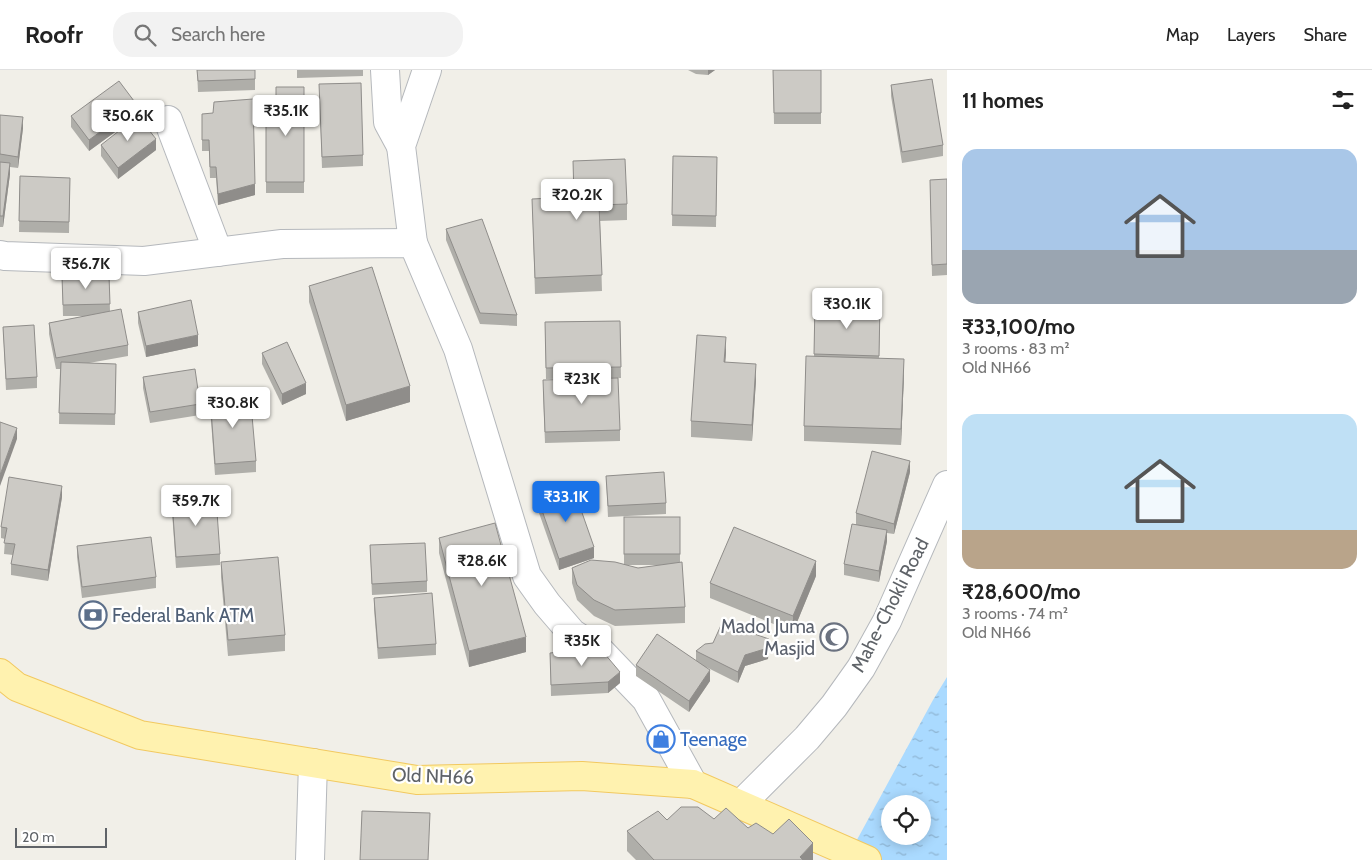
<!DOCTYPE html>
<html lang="en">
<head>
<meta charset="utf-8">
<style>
  body { margin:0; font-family:Cabin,sans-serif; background:#f2f2f2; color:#222; height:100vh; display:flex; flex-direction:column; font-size:19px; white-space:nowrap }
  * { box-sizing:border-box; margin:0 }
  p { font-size:16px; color:#767676 }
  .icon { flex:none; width:28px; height:28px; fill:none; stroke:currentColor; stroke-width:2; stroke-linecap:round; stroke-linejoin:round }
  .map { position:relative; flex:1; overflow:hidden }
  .drawer { display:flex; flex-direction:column; background:#fff; width:425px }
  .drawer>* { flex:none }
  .controls { position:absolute; left:881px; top:725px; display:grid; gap:10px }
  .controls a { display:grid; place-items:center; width:50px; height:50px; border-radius:50%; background:#fff; box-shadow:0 2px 12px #0003; font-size:25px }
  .scale { position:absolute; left:15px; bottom:12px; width:92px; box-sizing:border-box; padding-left:5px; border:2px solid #5f6368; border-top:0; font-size:14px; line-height:18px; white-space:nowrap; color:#5f6368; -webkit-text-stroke:4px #fff; paint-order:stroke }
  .price { position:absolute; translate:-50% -42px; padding:0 11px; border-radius:5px; background:#fff; color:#222; font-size:16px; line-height:32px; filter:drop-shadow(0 1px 2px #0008) }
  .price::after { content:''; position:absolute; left:50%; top:30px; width:15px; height:11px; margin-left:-8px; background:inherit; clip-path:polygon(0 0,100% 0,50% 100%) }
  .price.on { background:#1a73e8; color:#fff }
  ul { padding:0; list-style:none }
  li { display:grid; align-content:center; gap:10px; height:265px; padding:0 15px }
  li span { display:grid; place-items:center; height:155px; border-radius:15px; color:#555 }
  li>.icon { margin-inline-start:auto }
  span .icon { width:90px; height:90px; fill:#fffc; stroke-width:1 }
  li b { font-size:21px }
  h2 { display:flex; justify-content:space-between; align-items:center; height:60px; padding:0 15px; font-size:21px }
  header { display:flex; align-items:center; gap:30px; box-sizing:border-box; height:70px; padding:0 25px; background:#fff; border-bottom:1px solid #e0e0e0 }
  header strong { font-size:24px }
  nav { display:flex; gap:28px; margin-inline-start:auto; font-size:18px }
  .search { width:350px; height:45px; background:#f2f2f2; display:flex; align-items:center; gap:12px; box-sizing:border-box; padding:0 18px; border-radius:20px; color:#767676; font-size:19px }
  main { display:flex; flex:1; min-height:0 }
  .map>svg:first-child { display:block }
</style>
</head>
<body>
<header>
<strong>Roofr</strong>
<div class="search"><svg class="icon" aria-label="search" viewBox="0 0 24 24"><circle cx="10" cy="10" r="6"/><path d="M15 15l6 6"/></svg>Search here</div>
<nav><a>Map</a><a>Layers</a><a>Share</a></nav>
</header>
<main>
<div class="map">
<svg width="947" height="790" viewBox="0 0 947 790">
  <defs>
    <pattern id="water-ripples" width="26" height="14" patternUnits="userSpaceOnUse" patternTransform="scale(1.25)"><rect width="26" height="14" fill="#aadaff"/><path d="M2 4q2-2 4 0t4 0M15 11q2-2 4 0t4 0" fill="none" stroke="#8eb4d2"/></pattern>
  </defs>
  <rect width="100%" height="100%" fill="#f1efe8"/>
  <path fill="url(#water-ripples)" fill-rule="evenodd" d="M947 607V790H846L933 630ZM890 734H922V766H890Z"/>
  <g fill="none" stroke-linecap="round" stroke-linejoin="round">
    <g stroke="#b5b8bc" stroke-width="30">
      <g id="minor">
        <path d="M385 0 388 52 401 76"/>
        <path d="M168 50 218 182"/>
        <path d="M413 173 401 76 427 0"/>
        <path d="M0 185 5 186 144 191 282 174 413 173 458 279 527 506 547 534 572 563 600 581 646 629 693 714"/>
        <path d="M740 735 807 668 834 636 861 598 887 551 947 415"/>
        <path d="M310 790 313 693"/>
      </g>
    </g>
    <g stroke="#f2c960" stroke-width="30">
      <path id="major" d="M0 603 17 617 140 665 417 710 582 706 693 714 867 790"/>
    </g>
    <use href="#minor" stroke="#fff" stroke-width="28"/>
    <use href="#major" stroke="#fff2af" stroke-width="28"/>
  </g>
  <g fill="#afaea9" fill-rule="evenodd">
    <path d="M197 0H255V20L198 22Z"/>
    <path d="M297 0H363V6L297 8Z"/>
    <path d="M688 0H715L708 5 696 4Z"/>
    <path d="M773 0H821V54H774Z"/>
    <path d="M319 14 363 85V96L322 98Z"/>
    <path d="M891 15 943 75V86L902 93 891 26Z"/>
    <path d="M304 17V123H266V42H276Z"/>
    <path d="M202 44 255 125 218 135 216 108H210L209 81H202Z"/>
    <path d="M0 45 23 58 18 98 10 97V104L3 157H0Z"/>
    <path d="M71 46H137L89 81 71 57Z"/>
    <path d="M101 75 156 80 118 109 101 86Z"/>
    <path d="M673 86 717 87 716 157 672 156Z"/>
    <path d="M573 91 627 134V150L600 151 602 221 535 224 532 129 574 127Z"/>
    <path d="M20 106 70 108 69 163 19 162Z"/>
    <path d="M947 109V205L932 206 930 110Z"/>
    <path d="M446 159 517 245V256L480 254 446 170Z"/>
    <path d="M109 206 110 241 128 275V286L89 293 116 294 115 355 59 354 60 299H56L49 264V253L85 246H63L62 207Z"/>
    <path d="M309 216 410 332 346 351 309 232Z"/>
    <path d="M815 233 880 246 879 288 904 305 901 375 804 371V356L814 286Z"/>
    <path d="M138 242 198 276 146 287 138 253Z"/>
    <path d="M620 251 621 308 546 309 545 252Z"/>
    <path d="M3 257 37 307V318L6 320Z"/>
    <path d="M262 283 306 324 282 335 262 294Z"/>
    <path d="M726 283 725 292 756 310 752 371 691 367V351Z"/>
    <path d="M143 307 200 334V345L150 353 143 318Z"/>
    <path d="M543 321 620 360V371L545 373Z"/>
    <path d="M210 326 256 391V402L215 405 210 337Z"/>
    <path d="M910 402 894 464 887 463V471L879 512 844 505V494L856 454V443Z"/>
    <path d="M606 406 666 433V444L608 447Z"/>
    <path d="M62 427 48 511 11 505V494L13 485 4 484 5 469 1 468V457Z"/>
    <path d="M538 429 594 488 559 500 538 440Z"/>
    <path d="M172 431 220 484V495L176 498 172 442Z"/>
    <path d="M624 447H680V492L685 537V553L615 556 594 546 577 530 572 513V498L624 494ZM625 495H661L638 498Z"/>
    <path d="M439 468 526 582 469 597 439 483Z"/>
    <path d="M370 475 427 511V522L372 525Z"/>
    <path d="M77 476 156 507V518L82 528 77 487Z"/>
    <path d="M221 492 285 565V581L228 586 221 507Z"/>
    <path d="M816 506 793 562 710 528V513Z"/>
    <path d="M374 528 436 574V585L378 589 374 539Z"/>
    <path d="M769 580 768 589 745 596 738 613 706 597 710 611 689 642 636 606V595L696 591V581Z"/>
    <path d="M550 583 577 586 620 613 608 623 551 626Z"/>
    <path d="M714 749 748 758 813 790H636L627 781V761L667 750Z"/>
  </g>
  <g fill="#8f8d8a">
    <path d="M708 0H715L708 5Z"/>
    <path d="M137 35V46L89 81V70Z"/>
    <path d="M23 47V58L18 98V87Z"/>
    <path d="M156 69V80L118 109V98Z"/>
    <path d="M10 93V104L3 157V146Z"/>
    <path d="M255 114V125L218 135V124Z"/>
    <path d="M198 265V276L146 287V276Z"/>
    <path d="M726 267V283L724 308V292Z"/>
    <path d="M904 289V305L901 375V359Z"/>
    <path d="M756 294V310L752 371V355Z"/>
    <path d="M306 313V324L282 335V324Z"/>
    <path d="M410 316V332L346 351V335Z"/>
    <path d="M17 358V369L0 416V405Z"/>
    <path d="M910 391V402L894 464V454Z"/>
    <path d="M62 416V427L48 511V500Z"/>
    <path d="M887 460V471L879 512V501Z"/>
    <path d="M594 477V488L559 500V489Z"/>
    <path d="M816 491V506L793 562V546Z"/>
    <path d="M526 567V582L469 597V581Z"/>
    <path d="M769 569 768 589 745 596 738 613V602L745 585Z"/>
    <path d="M710 600V611L689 642V631Z"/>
    <path d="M620 602V613L608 623V612Z"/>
    <path d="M813 773V790H800V787Z"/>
  </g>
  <g fill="#cccac5" stroke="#8f8d8a">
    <path d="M197 0H255V9L198 11Z"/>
    <path d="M773 0H821V43H774Z"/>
    <path d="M932 9 943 75 902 82 891 15Z"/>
    <path d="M119 11 137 35 89 70 71 46Z"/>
    <path d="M361 13 363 85 322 87 319 14Z"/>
    <path d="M276 17H304V112H266V42H276Z"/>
    <path d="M253 29 255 114 218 124 216 97H210L209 70H202V44L213 43 214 32Z"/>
    <path d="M0 45 23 47 18 87 0 84Z"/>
    <path d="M138 46 156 69 118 98 101 75Z"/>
    <path d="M673 86 717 87 716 146 672 145Z"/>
    <path d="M625 89 627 134 599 135 602 205 535 208 532 129 574 127 573 91Z"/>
    <path d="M0 92 10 93 3 146H0Z"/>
    <path d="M20 106 70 108 69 152 19 151Z"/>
    <path d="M947 109V194L932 195 930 110Z"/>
    <path d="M482 149 517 245 480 243 446 159Z"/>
    <path d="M372 197 410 316 346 335 309 216Z"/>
    <path d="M109 206 110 234 63 235 62 207Z"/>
    <path d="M191 230 198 265 146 276 138 242Z"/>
    <path d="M815 233 880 235 879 286 814 284Z"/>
    <path d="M121 239 128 275 56 288 49 253Z"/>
    <path d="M620 251 621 297 546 298 545 252Z"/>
    <path d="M34 255 37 307 6 309 3 257Z"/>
    <path d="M697 265 726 267 724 292 756 294 752 355 691 351Z"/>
    <path d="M287 272 306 313 282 324 262 283Z"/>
    <path d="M806 286 904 289 901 359 804 356Z"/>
    <path d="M61 292 116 294 115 344 59 343Z"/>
    <path d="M195 299 200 334 150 342 143 307Z"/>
    <path d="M618 308 620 360 545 362 543 310Z"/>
    <path d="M250 323 256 391 215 394 210 326Z"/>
    <path d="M0 352 17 358 0 405Z"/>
    <path d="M872 381 910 391 894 454 856 443Z"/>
    <path d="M664 402 666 433 608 436 606 406Z"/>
    <path d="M9 407 62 416 48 500 11 494 15 474 4 473 7 458 1 457Z"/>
    <path d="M573 417 594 477 559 489 538 429Z"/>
    <path d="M216 428 220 484 176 487 172 431Z"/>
    <rect x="624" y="447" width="56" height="37"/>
    <path d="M495 453 526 567 469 581 439 468Z"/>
    <path d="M852 454 887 460 879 501 844 494Z"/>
    <path d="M734 457 816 491 793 546 710 513Z"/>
    <path d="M151 467 156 507 82 517 77 476Z"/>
    <path d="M425 473 427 511 372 514 370 475Z"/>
    <path d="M278 487 285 565 228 570 221 492Z"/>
    <path d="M591 490 615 492 638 498 682 492 685 537 615 540 594 530 577 515 572 498Z"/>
    <path d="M432 523 436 574 378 578 374 528Z"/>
    <path d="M722 553 769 569 768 578 745 585 738 602 696 581 705 574 713 573Z"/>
    <path d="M657 564 710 600 689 631 636 595Z"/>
    <path d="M591 572 604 583 620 602 608 612 551 615 550 583 569 581 577 586Z"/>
    <path d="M681 737H698L714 749 726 738 748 758 756 753 773 764 789 749 813 773 800 787 803 790H654L627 761 658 741 667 750Z"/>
    <path d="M362 741 430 743 428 790H360Z"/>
  </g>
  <defs>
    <g id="bank-ring" transform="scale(1.4375)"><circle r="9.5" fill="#fff" stroke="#5c6f8a" stroke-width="1.5"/><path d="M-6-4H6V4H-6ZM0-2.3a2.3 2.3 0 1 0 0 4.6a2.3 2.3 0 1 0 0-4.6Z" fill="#5c6f8a"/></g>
    <g id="mosque-ring" transform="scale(1.4375)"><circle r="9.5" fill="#fff" stroke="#6b7280" stroke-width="1.5"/><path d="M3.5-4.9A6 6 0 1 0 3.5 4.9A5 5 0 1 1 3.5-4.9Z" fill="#6b7280"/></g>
    <g id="shop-ring" transform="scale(1.4375)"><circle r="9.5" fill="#fff" stroke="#3f7fe0" stroke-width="1.5"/><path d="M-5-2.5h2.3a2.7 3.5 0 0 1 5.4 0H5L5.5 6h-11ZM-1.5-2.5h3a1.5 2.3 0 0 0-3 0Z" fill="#3f7fe0"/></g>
  </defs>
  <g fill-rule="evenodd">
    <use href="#bank-ring" x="93" y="545"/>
    <use href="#mosque-ring" x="834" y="567"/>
    <use href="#shop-ring" x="661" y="669"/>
  </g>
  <g text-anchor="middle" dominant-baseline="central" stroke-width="4.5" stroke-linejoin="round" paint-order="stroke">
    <g font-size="19" fill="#5f6368" stroke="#fff">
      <text transform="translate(890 535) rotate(-63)">Mahe-Chokli Road</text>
      <text transform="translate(433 706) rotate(2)">Old NH66</text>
    </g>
    <g font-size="19" fill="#4e5e75" stroke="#fff" text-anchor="start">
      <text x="112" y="545">Federal Bank ATM</text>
    </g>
    <g font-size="19" fill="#5b616d" stroke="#fff" text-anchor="end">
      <text x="815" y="556">Madol Juma<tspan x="815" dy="22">Masjid</tspan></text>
    </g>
    <g font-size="19" fill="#366cbe" stroke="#fff" text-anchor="start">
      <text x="680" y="669">Teenage</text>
    </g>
  </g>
</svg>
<div class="controls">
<a><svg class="icon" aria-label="locate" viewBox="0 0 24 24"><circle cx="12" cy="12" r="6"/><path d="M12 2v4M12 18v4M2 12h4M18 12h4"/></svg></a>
</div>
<div class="scale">20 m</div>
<b class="price" style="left:286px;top:67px">₹35.1K</b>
<b class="price" style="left:128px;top:72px">₹50.6K</b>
<b class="price" style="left:577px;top:151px">₹20.2K</b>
<b class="price" style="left:86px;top:220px">₹56.7K</b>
<b class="price" style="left:847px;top:260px">₹30.1K</b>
<b class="price" style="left:582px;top:335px">₹23K</b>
<b class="price" style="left:233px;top:359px">₹30.8K</b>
<b class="price on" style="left:566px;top:453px">₹33.1K</b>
<b class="price" style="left:196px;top:457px">₹59.7K</b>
<b class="price" style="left:482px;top:517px">₹28.6K</b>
<b class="price" style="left:582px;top:597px">₹35K</b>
</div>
<section class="drawer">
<h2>11 homes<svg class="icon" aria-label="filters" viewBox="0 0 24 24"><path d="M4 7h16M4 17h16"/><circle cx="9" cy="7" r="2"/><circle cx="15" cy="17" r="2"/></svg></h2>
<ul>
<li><span style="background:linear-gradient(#a9c7e8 65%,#9aa5b1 0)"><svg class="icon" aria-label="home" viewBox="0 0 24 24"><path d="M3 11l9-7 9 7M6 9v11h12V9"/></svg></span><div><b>₹33,100/mo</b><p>3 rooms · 83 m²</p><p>Old NH66</p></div></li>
<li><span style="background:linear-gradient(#bfe0f5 75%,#b9a48a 0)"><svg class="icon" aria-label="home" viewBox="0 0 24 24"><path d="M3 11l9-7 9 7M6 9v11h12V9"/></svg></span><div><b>₹28,600/mo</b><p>3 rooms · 74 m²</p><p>Old NH66</p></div></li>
</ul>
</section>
</main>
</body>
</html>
